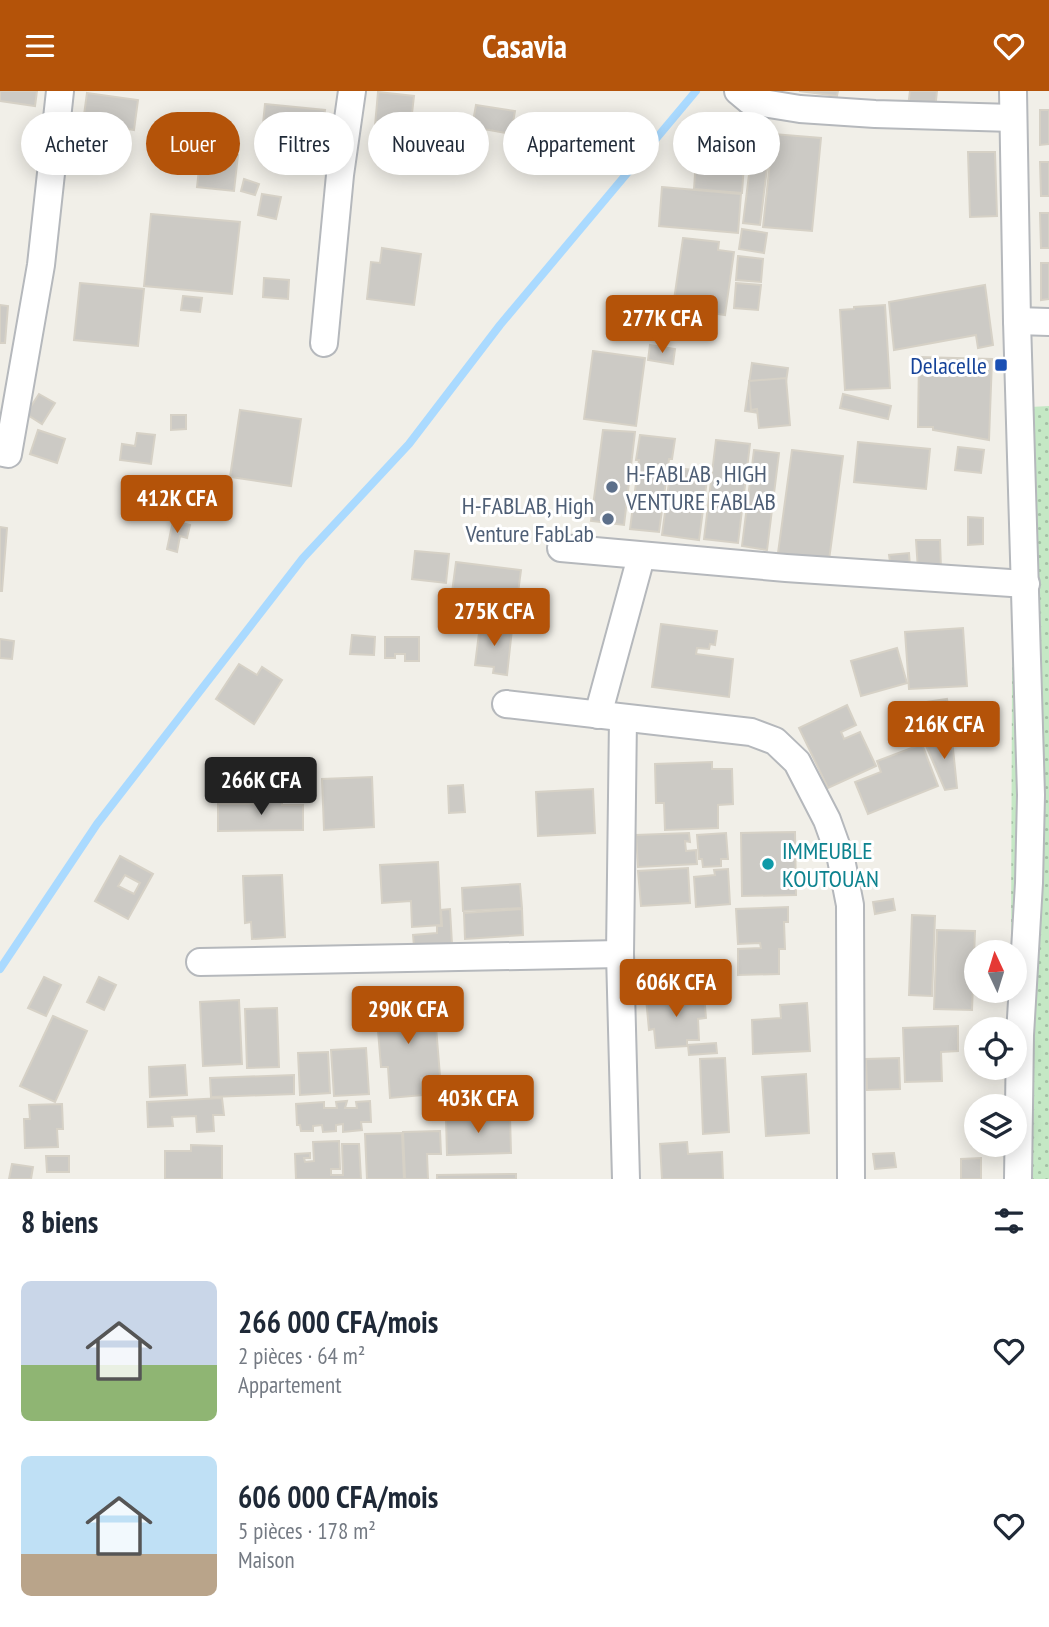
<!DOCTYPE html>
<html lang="fr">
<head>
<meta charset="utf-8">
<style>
  body { margin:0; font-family:"PT Sans Narrow",sans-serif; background:#f6f6f7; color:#1f2937; height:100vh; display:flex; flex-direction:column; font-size:26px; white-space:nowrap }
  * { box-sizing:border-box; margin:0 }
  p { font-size:23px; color:#747a83 }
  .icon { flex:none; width:38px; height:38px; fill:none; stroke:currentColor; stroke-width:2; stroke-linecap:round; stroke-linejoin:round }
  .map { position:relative; height:1088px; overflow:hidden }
  .sheet { display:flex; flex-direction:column; background:#fff; flex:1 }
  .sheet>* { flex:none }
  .top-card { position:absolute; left:21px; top:21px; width:1008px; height:63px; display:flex; gap:14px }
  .needle { width:46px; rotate:356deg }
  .tools { position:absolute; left:964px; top:849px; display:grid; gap:14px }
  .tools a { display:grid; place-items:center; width:63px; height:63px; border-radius:50%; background:#fff; box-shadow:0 4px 18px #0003; font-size:35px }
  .price { position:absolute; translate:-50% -60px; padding:0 16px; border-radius:7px; background:#b45309; color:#fff; font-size:23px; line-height:46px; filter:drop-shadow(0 2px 4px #0008) }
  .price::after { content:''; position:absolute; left:50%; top:42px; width:21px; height:16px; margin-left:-10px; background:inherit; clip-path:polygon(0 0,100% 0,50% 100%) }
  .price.current { background:#222; color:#fff }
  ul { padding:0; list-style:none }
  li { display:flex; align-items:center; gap:21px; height:175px; padding:0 21px }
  li span { display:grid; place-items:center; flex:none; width:196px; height:140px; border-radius:10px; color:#555 }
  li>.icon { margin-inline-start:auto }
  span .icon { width:84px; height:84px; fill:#fffc; stroke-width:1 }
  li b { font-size:30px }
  h2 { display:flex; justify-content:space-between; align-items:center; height:84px; padding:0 21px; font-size:30px }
  .chip { padding:0 24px; border-radius:32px; background:#fff; box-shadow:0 4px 18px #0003; font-size:24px; line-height:63px }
  .chip.current { background:#b45309; color:#fff }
  header { display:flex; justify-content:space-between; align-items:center; height:91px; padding:0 21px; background:#b45309; color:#fff; font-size:32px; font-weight:700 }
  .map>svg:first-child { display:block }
</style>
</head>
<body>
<header><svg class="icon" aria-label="menu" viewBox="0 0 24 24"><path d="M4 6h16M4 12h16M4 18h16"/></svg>Casavia<svg class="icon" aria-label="heart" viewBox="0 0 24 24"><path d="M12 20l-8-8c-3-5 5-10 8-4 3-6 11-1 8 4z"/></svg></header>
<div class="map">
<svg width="1049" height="1088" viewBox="0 0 1049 1088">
  <defs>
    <pattern id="grass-dots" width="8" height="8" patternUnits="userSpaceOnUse" patternTransform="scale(1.75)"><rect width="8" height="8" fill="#c5e8c5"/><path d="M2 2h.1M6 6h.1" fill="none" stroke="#a3c0a4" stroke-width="1.8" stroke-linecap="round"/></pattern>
  </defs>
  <rect width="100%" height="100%" fill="#f1efe8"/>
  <path fill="url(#grass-dots)" d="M1049 315V1088H1011L1015 861H1011L1013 317Z"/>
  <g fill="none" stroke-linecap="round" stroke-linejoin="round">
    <path stroke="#aadaff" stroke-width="8" d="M0 878 97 733 303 467 409 353 500 234 696 0"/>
  </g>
  <g fill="#cccac5" stroke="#d6d1c6" stroke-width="2" fill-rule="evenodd">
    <path d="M0 0H37L35 15 0 10Z"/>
    <path d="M799 0H838L837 5Z"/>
    <path d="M910 0H937L935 19 908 16Z"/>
    <path d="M378 1 414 5 409 49 374 46Z"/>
    <path d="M87 2 138 9 134 39 123 37 120 55 74 48 78 23 84 24Z"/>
    <path d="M265 13 325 19 320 68 260 62Z"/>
    <path d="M476 14 515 20 511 43 472 36Z"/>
    <path d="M1040 19H1049V53L1040 54Z"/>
    <path d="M719 23 755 26 752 55 706 51 707 30 718 31Z"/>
    <path d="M754 43 771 45 760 134 743 132Z"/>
    <path d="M773 43 821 47 812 140 763 136Z"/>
    <path d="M201 60 238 64 234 100 197 96Z"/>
    <path d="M968 61H995L997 125 970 126Z"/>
    <path d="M696 69 744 73 742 102 694 98Z"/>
    <path d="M1040 71H1049V105H1041Z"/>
    <path d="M244 88 259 93 255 104 241 100Z"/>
    <path d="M662 96 741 103 738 142 659 135Z"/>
    <path d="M262 103 281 106 276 128 258 124Z"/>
    <path d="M1040 122H1049V157H1041Z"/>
    <path d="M151 123 240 131 232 203 144 195Z"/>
    <path d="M742 138 767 142 764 162 739 158Z"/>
    <path d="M683 147 719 151 718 159 734 161 725 224 673 216Z"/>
    <path d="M382 157 421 163 414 214 367 208 371 171 380 172Z"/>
    <path d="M738 165 763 168 761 191 736 189Z"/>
    <path d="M1041 172H1049V208L1041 209Z"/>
    <path d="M264 187 289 189 288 208 263 206Z"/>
    <path d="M80 192 144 198 138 255 74 249Z"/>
    <path d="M736 192 761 194 758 219 734 217Z"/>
    <path d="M985 194 993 254 978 257 976 244 894 259 889 211Z"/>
    <path d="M183 205 202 207 200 221 181 219Z"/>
    <path d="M0 214 8 215 5 252H0Z"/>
    <path d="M885 214 890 297 845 299 840 219 854 218V216Z"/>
    <path d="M650 254 675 258 673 273 648 269Z"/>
    <path d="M593 260 645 267 636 335 584 328Z"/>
    <path d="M919 266 992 268 989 349 933 339V336H918Z"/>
    <path d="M752 272 788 277 781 325 745 320Z"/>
    <path d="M786 287 790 334 759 337 757 318 751 319 749 290Z"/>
    <path d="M39 303 55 312 42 333 26 323Z"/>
    <path d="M843 303 891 315 888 328 840 317Z"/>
    <path d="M240 319 301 328 291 395 230 386Z"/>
    <path d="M171 324H186V338L171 339Z"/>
    <path d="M38 339 65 348 57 372 30 363Z"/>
    <path d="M603 339 635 341 624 434 591 430Z"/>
    <path d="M137 342 155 344 151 373 120 369 122 353 135 355Z"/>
    <path d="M640 344 675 348 672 368H669L659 441 630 438 639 369H636Z"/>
    <path d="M716 349 750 353 738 452 704 448Z"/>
    <path d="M858 351 930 358 926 398 854 391Z"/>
    <path d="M958 356 984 359 981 382 955 379Z"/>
    <path d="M754 359 779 362 767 459 742 455Z"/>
    <path d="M792 359 843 365 829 469 778 462Z"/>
    <path d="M671 376 708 381 699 449 662 444Z"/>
    <path d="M968 426 983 427V453L968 454Z"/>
    <path d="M173 430 190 434 187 447 180 445 177 461 167 458Z"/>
    <path d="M0 436 7 437 2 500H0Z"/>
    <path d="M916 449H940L941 478 918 479Z"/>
    <path d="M415 460 449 463 446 492 412 488Z"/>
    <path d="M909 462 910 476 891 478 889 464Z"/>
    <path d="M456 471 521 479 514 532 449 524Z"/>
    <path d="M661 533 717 540 715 554 710 553 709 558 697 557 696 563 733 568 729 606 652 596Z"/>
    <path d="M480 534 512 538 507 584 493 582 494 576 475 574Z"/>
    <path d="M963 537 967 595 909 598 905 541Z"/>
    <path d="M352 544 375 546 374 564 350 563Z"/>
    <path d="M385 546H419V570H405V563H395V567H385Z"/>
    <path d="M0 548 14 550 12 568 0 567Z"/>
    <path d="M897 557 907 592 861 605 851 570Z"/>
    <path d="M239 573 257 584 262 576 282 589 254 633 216 608Z"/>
    <path d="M947 608 951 632 922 636 919 612Z"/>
    <path d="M992 611 994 637 968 639 966 613Z"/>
    <path d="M847 614 856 634 841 641 844 648 860 641 876 675 828 697 799 637Z"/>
    <path d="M952 648 957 697 945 699 924 650Z"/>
    <path d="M922 653 938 695 868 723 855 691 881 681 877 670Z"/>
    <path d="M712 671V678H732L733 713 718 714V737L665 739 664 712H656L655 673Z"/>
    <path d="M372 686 374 736 324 739 322 688Z"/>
    <path d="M463 694 465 721 449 722 448 695Z"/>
    <path d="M593 698 595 742 538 745 536 701Z"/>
    <path d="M263 707H282V714H303V739L218 740V713H263Z"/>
    <path d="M795 741 796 804 742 805 741 742Z"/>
    <path d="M689 742 690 751 685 750 686 760 696 759 697 773 638 776 636 744Z"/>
    <path d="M726 742 728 768H721V775L703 776 702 768H699L697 744Z"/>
    <path d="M120 765 153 783 128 828 95 810ZM125 784 140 792 134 803 118 795Z"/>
    <path d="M438 771 441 834 412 836 411 810 382 812 380 774Z"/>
    <path d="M688 777 690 812 641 815 638 780Z"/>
    <path d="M728 778 730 813 696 816 694 786 715 784 714 779Z"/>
    <path d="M282 784 285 846 252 848 251 831 245 832 243 785Z"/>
    <path d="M520 793 522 817 463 820 462 797Z"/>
    <path d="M893 808 895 819 875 823 873 811Z"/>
    <path d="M788 816V831H784L785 858H779V883L738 884V858L761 857 760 852 738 853 736 818Z"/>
    <path d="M450 818 452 853 414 855 413 844 437 842V835H442L441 819Z"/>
    <path d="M522 818 523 844 465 848 464 822Z"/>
    <path d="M912 824 935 825 932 905 909 904Z"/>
    <path d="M937 839 975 840 972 919 934 918Z"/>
    <path d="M44 886 61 894 46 925 28 917Z"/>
    <path d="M99 886 116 894 104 919 87 911Z"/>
    <path d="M704 903 706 927 698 928 699 949H687V955L656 957 654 938 649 939 646 907Z"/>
    <path d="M239 909 242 973 203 975 200 911Z"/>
    <path d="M434 911 440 985 421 987 422 1004 390 1007 388 976H381L376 915Z"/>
    <path d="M807 912 810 960 753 963 752 929 781 927 780 914Z"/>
    <path d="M277 917 279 976 247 977 245 918Z"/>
    <path d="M53 925 87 940 55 1011 20 995Z"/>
    <path d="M958 935V960L941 961 942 990 905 991 903 937Z"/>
    <path d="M716 952 717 962 689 964 688 954Z"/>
    <path d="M366 957 369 1003 334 1005 331 959Z"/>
    <path d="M328 961 330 1002 300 1004 298 962Z"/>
    <path d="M725 967 729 1041 703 1043 700 968Z"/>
    <path d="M899 967 900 998 867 999 866 968Z"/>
    <path d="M185 974 187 1004 150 1006 149 976Z"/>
    <path d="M806 983 809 1042 766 1045 762 986Z"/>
    <path d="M294 984V1003L211 1006 210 987Z"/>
    <path d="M222 1007 224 1024H213L214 1040 197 1041 196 1025 172 1026 173 1035 148 1036 147 1011Z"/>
    <path d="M347 1010 345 1017H357L356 1011 370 1010 371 1031H361L362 1039 343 1041V1033L336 1034V1040L323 1041 322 1034 313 1035V1040H301L300 1034H297L296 1013 324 1011V1017H337L336 1011Z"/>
    <path d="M62 1013 63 1038H57L58 1056 25 1057 24 1028H30L29 1014Z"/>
    <path d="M510 1025 511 1062 447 1064 446 1027Z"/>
    <path d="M440 1040 441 1063H427L428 1088H405L403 1041Z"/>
    <path d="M402 1042 404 1088H367L365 1043Z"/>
    <path d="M339 1050 340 1078H331V1084H343L342 1053H359L361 1088H296L295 1063 310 1062V1067H304L305 1071 314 1070 313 1051Z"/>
    <path d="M687 1051 688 1063 722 1061 723 1088H662L660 1053Z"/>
    <path d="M191 1054 222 1055V1088H165V1060H191Z"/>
    <path d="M894 1062 896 1076 875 1078 873 1063Z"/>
    <path d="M46 1065H69V1081H47Z"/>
    <path d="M981 1067V1088H961V1068Z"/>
    <path d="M12 1073 33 1076 31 1088H9Z"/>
    <path d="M516 1083V1088H437V1084Z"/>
  </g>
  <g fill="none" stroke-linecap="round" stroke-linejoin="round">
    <g stroke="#b5b8bc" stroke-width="30">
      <g id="minor">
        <path d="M738 0 750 10 800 18 875 23 1013 27"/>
        <path d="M1013 0 1017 230 1031 704 1029 792 1020 944 1018 1088"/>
        <path d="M1017 230 1049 231"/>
        <path d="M324 252 340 84 352 0"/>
        <path d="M0 361 8 363 41 174 60 0"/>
        <path d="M561 457 786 477 1026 493"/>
        <path d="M506 613 751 641 775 650 797 671 827 729 841 768 850 814 851 1088"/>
        <path d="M598 624 641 466"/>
        <path d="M623 627 620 863 626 1088"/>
        <path d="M200 871 620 863"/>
      </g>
    </g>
    <use href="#minor" stroke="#fff" stroke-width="26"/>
  </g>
  <rect fill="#1a4fb4" stroke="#fff" stroke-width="2.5" x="994" y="267" width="14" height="14" rx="3.5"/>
  <g fill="#5c6f8a" stroke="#fff" stroke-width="2.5">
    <circle cx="612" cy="396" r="7"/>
    <circle cx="608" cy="428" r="7"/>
  </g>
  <circle fill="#0f9aa8" stroke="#fff" stroke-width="2.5" cx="768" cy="773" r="7"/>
  <g text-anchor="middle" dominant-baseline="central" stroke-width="6" stroke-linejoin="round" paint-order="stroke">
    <g font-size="24" fill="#164399" stroke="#fff" text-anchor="end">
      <text x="987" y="274">Delacelle</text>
    </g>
    <g font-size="24" fill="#4e5e75" stroke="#fff" text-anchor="start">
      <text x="626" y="382">H-FABLAB , HIGH<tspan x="626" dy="28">VENTURE FABLAB</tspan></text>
      <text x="594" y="414" text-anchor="end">H-FABLAB, High<tspan x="594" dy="28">Venture FabLab</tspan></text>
    </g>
    <g font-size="24" fill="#0d838f" stroke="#fff" text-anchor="start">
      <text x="782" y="759">IMMEUBLE<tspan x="782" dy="28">KOUTOUAN</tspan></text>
    </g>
  </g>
</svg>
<div class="tools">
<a><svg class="needle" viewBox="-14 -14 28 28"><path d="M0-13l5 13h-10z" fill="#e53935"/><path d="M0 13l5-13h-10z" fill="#747a83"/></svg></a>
<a><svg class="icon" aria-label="locate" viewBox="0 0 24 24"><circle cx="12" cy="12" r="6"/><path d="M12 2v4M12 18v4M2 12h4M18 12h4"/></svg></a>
<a><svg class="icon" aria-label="layers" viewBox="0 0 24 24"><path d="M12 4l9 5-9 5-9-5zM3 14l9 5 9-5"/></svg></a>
</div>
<b class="price" style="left:662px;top:264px">277K CFA</b>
<b class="price" style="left:177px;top:444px">412K CFA</b>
<b class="price" style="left:494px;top:557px">275K CFA</b>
<b class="price" style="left:944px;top:670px">216K CFA</b>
<b class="price current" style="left:261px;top:726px">266K CFA</b>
<b class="price" style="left:676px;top:928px">606K CFA</b>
<b class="price" style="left:408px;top:955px">290K CFA</b>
<b class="price" style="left:478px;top:1044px">403K CFA</b>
<div class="top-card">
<a class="chip">Acheter</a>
<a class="chip current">Louer</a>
<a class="chip">Filtres</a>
<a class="chip">Nouveau</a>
<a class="chip">Appartement</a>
<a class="chip">Maison</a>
</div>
</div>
<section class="sheet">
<h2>8 biens<svg class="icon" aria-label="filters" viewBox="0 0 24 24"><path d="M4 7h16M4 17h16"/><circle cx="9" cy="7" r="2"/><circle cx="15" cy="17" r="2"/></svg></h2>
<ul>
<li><span style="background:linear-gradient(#c9d6e8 60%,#8fb573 0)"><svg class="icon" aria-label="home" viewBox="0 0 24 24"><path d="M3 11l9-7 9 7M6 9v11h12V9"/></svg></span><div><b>266 000 CFA/mois</b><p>2 pièces · 64 m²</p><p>Appartement</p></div><svg class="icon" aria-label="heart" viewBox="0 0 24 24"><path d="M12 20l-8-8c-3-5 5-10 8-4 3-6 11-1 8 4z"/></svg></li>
<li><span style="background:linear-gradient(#bfe0f5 70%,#b9a48a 0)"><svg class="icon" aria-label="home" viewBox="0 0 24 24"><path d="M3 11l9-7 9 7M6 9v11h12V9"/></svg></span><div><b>606 000 CFA/mois</b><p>5 pièces · 178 m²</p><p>Maison</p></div><svg class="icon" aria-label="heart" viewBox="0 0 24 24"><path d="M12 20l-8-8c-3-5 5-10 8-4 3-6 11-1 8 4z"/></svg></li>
</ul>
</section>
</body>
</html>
